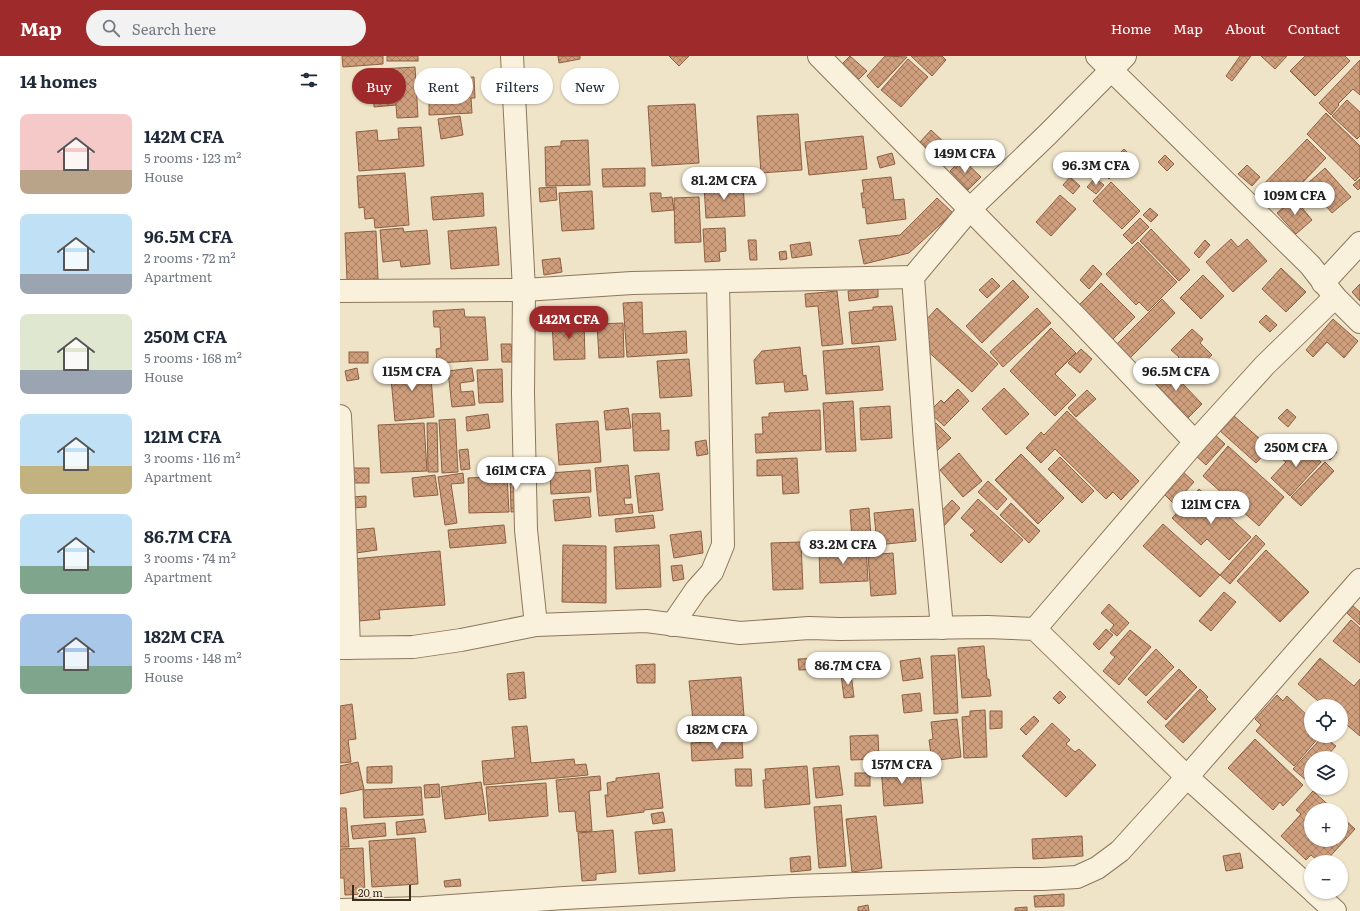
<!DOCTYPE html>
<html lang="en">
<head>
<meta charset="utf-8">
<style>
  body { margin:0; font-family:Literata,serif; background:#f2f2f3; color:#1f2937; height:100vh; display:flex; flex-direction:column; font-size:15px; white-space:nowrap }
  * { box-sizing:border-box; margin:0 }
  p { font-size:13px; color:#747a83 }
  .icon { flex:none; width:22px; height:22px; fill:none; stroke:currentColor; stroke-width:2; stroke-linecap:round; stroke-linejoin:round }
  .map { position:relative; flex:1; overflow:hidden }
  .details { display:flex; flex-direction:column; background:#fff; width:340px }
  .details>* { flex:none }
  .guide { position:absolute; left:12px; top:12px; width:380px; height:36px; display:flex; gap:8px }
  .buttons { position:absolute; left:964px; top:643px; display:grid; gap:8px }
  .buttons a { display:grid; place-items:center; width:44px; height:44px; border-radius:50%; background:#fff; box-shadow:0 1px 3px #0004; font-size:20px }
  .scale { position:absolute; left:12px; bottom:10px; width:59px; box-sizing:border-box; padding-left:4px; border:2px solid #3d2e20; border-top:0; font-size:11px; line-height:14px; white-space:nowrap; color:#3d2e20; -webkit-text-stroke:3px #f7eed8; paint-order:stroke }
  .price { position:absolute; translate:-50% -34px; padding:0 9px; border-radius:14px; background:#fff; color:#222; font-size:13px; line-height:26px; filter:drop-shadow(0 1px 2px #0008) }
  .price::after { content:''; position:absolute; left:50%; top:24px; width:12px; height:9px; margin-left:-6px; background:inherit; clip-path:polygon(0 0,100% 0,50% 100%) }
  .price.active { background:#9e2a2b; color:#fff }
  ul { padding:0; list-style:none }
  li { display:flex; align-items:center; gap:12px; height:100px; padding:0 20px }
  li span { display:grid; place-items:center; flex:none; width:112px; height:80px; border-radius:8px; color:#555 }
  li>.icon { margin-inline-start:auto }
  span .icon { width:48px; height:48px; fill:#fffc; stroke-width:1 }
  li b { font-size:17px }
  h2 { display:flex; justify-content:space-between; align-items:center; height:48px; padding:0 20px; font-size:17px }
  .chip { padding:0 14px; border-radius:18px; background:#fff; box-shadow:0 1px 3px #0004; font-size:14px; line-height:36px }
  .chip.active { background:#9e2a2b; color:#fff }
  header { display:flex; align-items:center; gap:24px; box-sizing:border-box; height:56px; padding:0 20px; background:#9e2a2b; color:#fff }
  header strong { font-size:19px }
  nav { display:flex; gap:22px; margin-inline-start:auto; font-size:14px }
  .search { width:280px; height:36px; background:#f2f2f3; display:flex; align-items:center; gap:10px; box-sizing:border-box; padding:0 14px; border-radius:22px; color:#747a83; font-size:15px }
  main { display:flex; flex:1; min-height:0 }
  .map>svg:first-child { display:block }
</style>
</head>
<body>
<header>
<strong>Map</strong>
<div class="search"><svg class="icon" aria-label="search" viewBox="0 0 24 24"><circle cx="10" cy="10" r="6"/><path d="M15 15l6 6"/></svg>Search here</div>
<nav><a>Home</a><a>Map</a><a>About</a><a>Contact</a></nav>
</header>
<main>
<section class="details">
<h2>14 homes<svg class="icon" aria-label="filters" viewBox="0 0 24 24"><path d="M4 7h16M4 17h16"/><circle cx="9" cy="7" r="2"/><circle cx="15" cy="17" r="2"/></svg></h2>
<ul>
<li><span style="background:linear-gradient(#f6c9c9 70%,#b9a48a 0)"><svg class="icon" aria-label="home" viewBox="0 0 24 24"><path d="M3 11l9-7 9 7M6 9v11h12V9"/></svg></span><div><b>142M CFA</b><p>5 rooms · 123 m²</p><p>House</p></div></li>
<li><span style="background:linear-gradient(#bfe0f5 75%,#9aa5b1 0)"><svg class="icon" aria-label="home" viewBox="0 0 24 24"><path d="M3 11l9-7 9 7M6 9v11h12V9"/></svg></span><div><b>96.5M CFA</b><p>2 rooms · 72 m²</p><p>Apartment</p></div></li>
<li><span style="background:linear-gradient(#dfe7d0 70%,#9aa5b1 0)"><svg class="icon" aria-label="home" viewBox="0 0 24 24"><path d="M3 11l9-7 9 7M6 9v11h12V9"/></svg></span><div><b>250M CFA</b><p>5 rooms · 168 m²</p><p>House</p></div></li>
<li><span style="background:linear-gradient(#bfe0f5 65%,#c2b280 0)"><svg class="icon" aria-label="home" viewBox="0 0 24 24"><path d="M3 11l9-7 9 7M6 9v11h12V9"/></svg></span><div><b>121M CFA</b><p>3 rooms · 116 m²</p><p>Apartment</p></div></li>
<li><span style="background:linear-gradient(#bfe0f5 65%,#7fa58c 0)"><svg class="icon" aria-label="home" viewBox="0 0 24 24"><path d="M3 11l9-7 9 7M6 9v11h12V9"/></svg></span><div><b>86.7M CFA</b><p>3 rooms · 74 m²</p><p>Apartment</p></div></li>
<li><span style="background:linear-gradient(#a9c7e8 65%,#7fa58c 0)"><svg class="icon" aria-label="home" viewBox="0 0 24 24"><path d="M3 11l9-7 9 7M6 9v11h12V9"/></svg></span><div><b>182M CFA</b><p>5 rooms · 148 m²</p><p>House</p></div></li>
</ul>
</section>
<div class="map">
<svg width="1020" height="855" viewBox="0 0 1020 855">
  <defs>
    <pattern id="building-cross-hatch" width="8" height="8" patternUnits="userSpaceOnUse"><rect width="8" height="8" fill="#cf9f7d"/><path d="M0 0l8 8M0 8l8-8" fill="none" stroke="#a98266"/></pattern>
  </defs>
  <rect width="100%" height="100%" fill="#f0e4c8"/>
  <g fill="url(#building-cross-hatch)" stroke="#8d5f41">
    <path d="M2 0H43V8L3 11Z"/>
    <rect x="47" y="0" width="31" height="5"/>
    <path d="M218 0H240V3L219 7Z"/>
    <path d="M329 0H349L339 10Z"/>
    <path d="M510 0 527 15 517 25 501 9Z"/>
    <path d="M545 0 567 1 538 32 527 20Z"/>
    <path d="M571 0H602L606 4 592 20Z"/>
    <path d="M900 0H911L892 25 886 20Z"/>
    <path d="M921 0H947L935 13Z"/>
    <path d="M965 0H1005L1010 5 975 40 950 15Z"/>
    <path d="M568 3 588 21 561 51 541 34Z"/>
    <path d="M1020 4V39L1013 33 998 48 999 49 991 59 979 47Z"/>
    <path d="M75 11 78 61 57 62 56 49 34 51 33 24H41L40 13Z"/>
    <path d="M134 21 135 42H131L132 57 89 59V44H85L84 23Z"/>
    <path d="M1007 44 1020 56V80L1017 83 992 60Z"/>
    <path d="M355 48 359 107 312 110 308 50Z"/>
    <path d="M986 57 1020 90V120L1015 125 967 78Z"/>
    <path d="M458 58 462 114 421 117 417 60Z"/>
    <path d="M120 60 123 79 101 83 98 63Z"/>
    <path d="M81 71 84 110 19 115 16 76 37 74 38 85 59 83 58 72Z"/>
    <path d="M591 74 607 89 596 101 580 86Z"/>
    <path d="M523 80 527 113 469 119 465 86Z"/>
    <path d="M967 83 986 102 938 152 919 133Z"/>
    <path d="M248 84 250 129 206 130 205 91 221 90V85Z"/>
    <path d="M784 93 792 101 769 123 759 113 766 107 768 109Z"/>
    <path d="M552 97 555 108 540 112 537 101Z"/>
    <path d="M825 99 834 108 827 115 818 106Z"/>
    <path d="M622 103 641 121 628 134 610 115Z"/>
    <path d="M907 109 920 121 912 130 898 118Z"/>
    <path d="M305 112V130L263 131 262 113Z"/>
    <path d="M985 112 1011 141 992 157 967 128Z"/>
    <path d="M65 117 69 169 35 172 34 162 25 163 24 151 19 152 17 120Z"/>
    <path d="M551 121 554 144 564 143 566 163 527 168 525 151 523 152 521 137H524L522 124Z"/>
    <path d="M730 121 740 130 733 138 723 129Z"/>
    <path d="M755 122 764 129 756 138 747 131Z"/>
    <path d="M1020 123V132L1018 134 1013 129Z"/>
    <path d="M771 126 800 155 782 173 753 145Z"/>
    <path d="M403 128 405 160 366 162 364 130Z"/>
    <path d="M216 131 217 144 200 146 199 132Z"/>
    <path d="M252 135 254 173 222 175 219 137Z"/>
    <path d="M143 137 144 160 93 164 91 141Z"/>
    <path d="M310 137H321V142L332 141 334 154 312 156Z"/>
    <path d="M720 139 736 153 711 180 696 166Z"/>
    <path d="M359 141 361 186 335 187 334 142Z"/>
    <path d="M597 142 613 157 569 197 524 208 519 184 560 179Z"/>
    <path d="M954 142 972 164 956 178 937 157Z"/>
    <path d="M810 152 818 159 811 166 803 159Z"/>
    <path d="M800 162 809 171 792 188 783 179Z"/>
    <path d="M156 171 159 209 111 213 108 175Z"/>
    <path d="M63 172 64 176 87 174 90 208 61 211 60 204 43 206 40 174Z"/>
    <path d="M385 172 386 195 379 196 380 205 365 206 363 173Z"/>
    <path d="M811 173 850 214 839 225 800 185Z"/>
    <path d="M36 175 38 223 7 224 5 177Z"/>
    <path d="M891 183 898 191 907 183 927 205 893 236 866 206Z"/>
    <path d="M408 184H416L417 204H410Z"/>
    <path d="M865 184 870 189 859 202 854 197Z"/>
    <path d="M470 186 472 199 452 202 450 189Z"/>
    <path d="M798 186 837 226 808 255 799 246 796 249 766 218Z"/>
    <path d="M446 195 447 203 440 204 439 196Z"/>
    <path d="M220 202 222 216 204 219 202 204Z"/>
    <path d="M753 209 762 218 749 233 740 224Z"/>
    <path d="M941 212 966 236 946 256 922 233Z"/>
    <path d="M863 219 884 240 861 263 840 242Z"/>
    <path d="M652 222 660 230 647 242 639 234Z"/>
    <path d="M673 224 689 241 642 287 626 270Z"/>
    <path d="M761 227 795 261 773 283 739 249Z"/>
    <path d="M1020 228V245L1012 236Z"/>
    <path d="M538 232V241L509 245 508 235Z"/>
    <path d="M497 235 503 288 482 290 478 250 466 251 465 238Z"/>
    <path d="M822 243 835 257 789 303 776 289Z"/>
    <path d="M302 246 303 278 346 275 347 297 287 301 283 247Z"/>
    <path d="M552 250 556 284 512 288 509 256 533 254V251Z"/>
    <path d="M597 252 658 308 632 336 580 288 585 265Z"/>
    <path d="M697 252 711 267 663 311 650 296Z"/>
    <path d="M124 253 125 261H145L148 304 97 307 96 293 101 292 100 271H94L93 255Z"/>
    <path d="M926 259 937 269 930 276 919 266Z"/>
    <path d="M993 263 1018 285 1004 302 987 286 973 301 966 294Z"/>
    <path d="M244 264 245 303 214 304 212 266Z"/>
    <path d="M283 267 284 301 259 302 257 268Z"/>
    <path d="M711 272 736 297 715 318 736 339 715 360 670 315Z"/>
    <path d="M852 273 863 283 860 287 872 299 849 322 834 307 839 301 831 294Z"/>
    <path d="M161 288H171L173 306H162Z"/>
    <path d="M539 290 543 334 486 338 483 295Z"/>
    <path d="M460 291 463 320 466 319 468 334 445 336 444 326 416 328 414 304 422 295Z"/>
    <path d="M741 293 752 303 740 317 728 307Z"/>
    <rect x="9" y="296" width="19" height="11"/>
    <path d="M808 302 816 311 809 318 800 309Z"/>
    <path d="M349 303 352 340 320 342 317 305Z"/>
    <path d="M90 308 94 361 55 365 50 312Z"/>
    <path d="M824 308 862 348 847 363 809 323Z"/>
    <path d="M17 312 19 323 7 325 5 315Z"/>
    <path d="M132 312 134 325 120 327 121 336 133 335 135 349 112 351 108 315Z"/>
    <path d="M162 313 163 346 139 347 137 314Z"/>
    <path d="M664 332 689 358 666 379 642 353Z"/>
    <path d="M618 333 629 345 604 370 589 356 601 344 604 347Z"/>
    <path d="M747 334 756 343 736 361 728 352Z"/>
    <path d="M513 345 516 395 486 396 483 347Z"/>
    <path d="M550 350 552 382 521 384 520 352Z"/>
    <path d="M288 352 291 372 266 374 264 355Z"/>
    <path d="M947 353 956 361 948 371 938 362Z"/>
    <path d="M480 354 481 394 416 397 415 378H423L422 361H429V357Z"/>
    <path d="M727 355 799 425 781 444 773 436 766 443 715 393 701 407 686 392 701 376 704 379Z"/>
    <path d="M320 357 321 375 329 374V394L294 395 292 358Z"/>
    <path d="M148 358 150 372 127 375 126 361Z"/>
    <path d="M893 359 930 392 916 407 879 374Z"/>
    <path d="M115 363 118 416 102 417 99 364Z"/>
    <path d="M258 365 261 406 219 409 216 368Z"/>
    <path d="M84 367 87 415 41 417 38 369Z"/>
    <path d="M87 367H97L98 416H88Z"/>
    <path d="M596 367 611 382 589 402 587 375Z"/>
    <path d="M873 377 885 388 866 409 854 398Z"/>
    <path d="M366 384 368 398 357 400 355 386Z"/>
    <path d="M959 385 981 406 950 440 931 422 946 406 942 403Z"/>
    <path d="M985 386 997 396 990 404 978 394Z"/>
    <path d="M888 390 944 441 919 470 863 420Z"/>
    <path d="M128 393 130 413 121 414 119 394Z"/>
    <path d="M619 397 642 425 623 441 600 414Z"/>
    <path d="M681 398 724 442 698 468 655 424Z"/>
    <path d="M720 401 754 435 742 447 708 413Z"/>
    <path d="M457 402 459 437 443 438 442 419 417 420V404Z"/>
    <path d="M985 406 994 415 961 450 951 441Z"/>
    <path d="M288 409 291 442H284L285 449 292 448 293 457 259 460 255 412Z"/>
    <rect x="9" y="412" width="20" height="15"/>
    <path d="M250 414 251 436 211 438 210 417Z"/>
    <path d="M841 414 854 426 834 448 822 436Z"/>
    <path d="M170 415H181L182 455 171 456Z"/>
    <path d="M123 417 124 427 111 428 117 467 105 469 98 421Z"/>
    <path d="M319 417 323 454 299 457 295 420Z"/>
    <path d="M95 419 98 439 74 441 72 422Z"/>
    <path d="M167 420 169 456 129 457 128 422Z"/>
    <path d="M648 425 667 443 657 454 638 436Z"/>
    <path d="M859 433 911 481 889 504 867 483 861 489 832 462Z"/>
    <path d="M26 440V451L13 452 12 441Z"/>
    <path d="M249 441 251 461 215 465 213 444Z"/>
    <path d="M638 443 683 484 661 507 630 479 635 475 621 462Z"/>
    <path d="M612 444 620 452 604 470 595 462Z"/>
    <path d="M671 447 700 475 689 487 660 459Z"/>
    <path d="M529 452 531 482 512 483 510 454Z"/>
    <path d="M573 453 576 485 537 489 534 457Z"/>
    <path d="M313 459 315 472 276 476 275 463Z"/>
    <path d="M823 468 880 519 860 541 803 490Z"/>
    <path d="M164 469 166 487 110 492 108 474Z"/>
    <path d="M34 472 37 494 16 497 14 474Z"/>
    <path d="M361 475 363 497 334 502 330 479Z"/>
    <path d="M916 479 925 488 890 528 880 519Z"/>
    <path d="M461 486 463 533 433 534 431 487Z"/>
    <path d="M223 489 266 490V547L222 546Z"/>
    <path d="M319 489 321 531 276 533 274 491Z"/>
    <path d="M526 490 528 525 480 527 479 492Z"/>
    <path d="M926 494 969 536 940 566 897 525Z"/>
    <path d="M100 495 105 549 39 554 40 563 19 565 13 503Z"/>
    <path d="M553 497 556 538 531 540 528 499Z"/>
    <path d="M342 509 344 523 333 525 331 510Z"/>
    <path d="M884 536 896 546 871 575 859 565Z"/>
    <path d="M769 548 789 567 777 580 770 574 774 569 761 557Z"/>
    <path d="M1013 550 1020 556V569L1007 557Z"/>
    <path d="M1011 564 1020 572V607L993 585Z"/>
    <path d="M766 573 773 579 759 594 753 588Z"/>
    <path d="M790 574 811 591 779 629 763 615 775 601 770 597Z"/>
    <path d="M644 590 647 623H649L651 640 622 642 618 592Z"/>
    <path d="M816 593 834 611 806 640 788 623Z"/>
    <path d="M615 599 618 657 594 658 591 600Z"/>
    <path d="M483 602V613L459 614 458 603Z"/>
    <path d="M580 602 583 622 563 625 560 605Z"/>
    <path d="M980 602 1014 630 1020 623V680L1001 664V650H984L958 628Z"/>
    <path d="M315 608V627H297L296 609Z"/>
    <path d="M839 613 857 631 826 664 807 646Z"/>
    <path d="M184 616 186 642 169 644 167 618Z"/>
    <path d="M511 618 514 641 504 642 501 619Z"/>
    <path d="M401 621 404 660 353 665 349 625Z"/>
    <path d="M860 633 868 641 866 643 876 653 843 687 825 670Z"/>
    <path d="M720 635 726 641 719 648 713 642Z"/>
    <path d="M580 637 582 655 564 657 562 639Z"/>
    <path d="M937 639 943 645 947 640 971 663V680H980L954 710 916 675 921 669 915 663Z"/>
    <path d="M12 648 16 683 8 684 11 706 0 707V650Z"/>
    <path d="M645 654 647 701 624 702 622 661 630 660V655Z"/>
    <path d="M650 655H662V672L650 673Z"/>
    <path d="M694 660 699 665 686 679 680 673Z"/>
    <path d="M617 663 621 701 592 705 589 684 593 683 591 666Z"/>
    <path d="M712 667 730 684 726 688 735 696 739 693 756 709 726 741 682 700Z"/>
    <path d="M187 670 191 707 234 703 235 709 246 708 248 719 144 729 142 705 175 702 172 671Z"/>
    <path d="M538 679 539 703 511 704 510 680Z"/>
    <path d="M983 680 996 690 985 702H971V718L966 724 953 713Z"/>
    <path d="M915 683 963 729 943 750 940 746 933 754 888 712Z"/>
    <path d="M402 684 403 702 352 705 351 687Z"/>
    <path d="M18 706 24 733 0 738V710Z"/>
    <path d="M579 707 583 747 544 750 541 710Z"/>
    <path d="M52 710V727H27V711Z"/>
    <path d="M467 710 470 748 425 752 423 724H426L425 713Z"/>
    <path d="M499 710 503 739 476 742 473 712Z"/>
    <path d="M395 713H411L412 730H396Z"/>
    <path d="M319 717 323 752 304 754V756L267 761 265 739H268L267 727 276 725V722Z"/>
    <rect x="515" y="717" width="15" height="13"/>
    <path d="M260 720 261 734 249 735 252 775 237 776 235 755 219 756 216 724Z"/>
    <path d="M141 726 146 758 105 763 101 731Z"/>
    <path d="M206 727 208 760 149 765 146 731Z"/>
    <path d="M99 728 100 741 85 742 84 729Z"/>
    <path d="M81 731 83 759 24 762 23 734Z"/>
    <path d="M973 735 994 754H971V784H1001V760L1015 773 985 806H979L971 799 966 804 941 780 961 758 956 754Z"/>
    <path d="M501 749 506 810 479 812 474 751Z"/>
    <path d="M0 752H6L9 791H0Z"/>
    <path d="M323 756 325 766 313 768 311 758Z"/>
    <path d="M536 760 542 812 512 816 506 763Z"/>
    <path d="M84 763 86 776 57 779 56 766Z"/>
    <path d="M45 767 46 780 13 783 11 770Z"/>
    <path d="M332 773 335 815 299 818 295 776Z"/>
    <path d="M273 774 276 816 256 818V824L242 825 238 777Z"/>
    <path d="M742 780 743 800 693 803 692 783Z"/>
    <path d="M75 782 78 828 32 831 29 785Z"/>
    <path d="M23 792 25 838 5 839 4 822H0V793Z"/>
    <path d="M900 797 903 812 886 815 883 800Z"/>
    <path d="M470 800 471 814 451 816 450 802Z"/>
    <path d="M120 823 121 830 105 831 104 825Z"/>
    <path d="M724 838V850L695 851 694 840Z"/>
    <path d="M528 849 529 855H518V851Z"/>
    <path d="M687 851V855H675V852Z"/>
  </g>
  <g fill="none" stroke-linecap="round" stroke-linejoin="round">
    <g stroke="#8d765c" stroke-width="24">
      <g id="minor">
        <path d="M172 0 184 234 183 337 186 474 196 569"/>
        <path d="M479 0 738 263 855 386"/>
        <path d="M757 0 970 209 995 241 1020 266"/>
        <path d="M983 227 1020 187"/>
        <path d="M0 235 184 234 292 227 573 221"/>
        <path d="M0 360 3 422 9 592"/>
        <path d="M332 569 356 534 372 516 383 489 378 226"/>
        <path d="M602 572 585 387 573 221 630 153 708 78 785 0"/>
        <path d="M695 573 855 386 925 309 995 241"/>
        <path d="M0 592 73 591 121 584 196 569 306 565 400 577 469 572 500 573 648 571 695 573 847 721 971 833"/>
        <path d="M974 836 995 855"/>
        <path d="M0 854 83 852 224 842 453 830 677 823H703L737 821 757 812 780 795 847 721 1020 524"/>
      </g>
    </g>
    <use href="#minor" stroke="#faf1dc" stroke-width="22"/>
  </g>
</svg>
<div class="buttons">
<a><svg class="icon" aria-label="locate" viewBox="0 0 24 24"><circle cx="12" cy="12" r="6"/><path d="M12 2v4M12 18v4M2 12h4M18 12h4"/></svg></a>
<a><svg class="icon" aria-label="layers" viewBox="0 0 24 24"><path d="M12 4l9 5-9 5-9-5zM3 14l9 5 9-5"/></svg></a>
<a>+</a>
<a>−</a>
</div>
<div class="scale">20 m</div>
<b class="price" style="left:625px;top:118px">149M CFA</b>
<b class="price" style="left:756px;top:130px">96.3M CFA</b>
<b class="price" style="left:384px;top:145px">81.2M CFA</b>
<b class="price" style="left:955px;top:160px">109M CFA</b>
<b class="price active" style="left:229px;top:284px">142M CFA</b>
<b class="price" style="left:72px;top:336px">115M CFA</b>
<b class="price" style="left:836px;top:336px">96.5M CFA</b>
<b class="price" style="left:956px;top:412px">250M CFA</b>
<b class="price" style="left:176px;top:435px">161M CFA</b>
<b class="price" style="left:871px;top:469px">121M CFA</b>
<b class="price" style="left:503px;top:509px">83.2M CFA</b>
<b class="price" style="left:508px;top:630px">86.7M CFA</b>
<b class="price" style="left:377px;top:694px">182M CFA</b>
<b class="price" style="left:562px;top:729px">157M CFA</b>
<div class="guide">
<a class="chip active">Buy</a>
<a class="chip">Rent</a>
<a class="chip">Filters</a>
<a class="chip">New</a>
</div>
</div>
</main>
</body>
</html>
